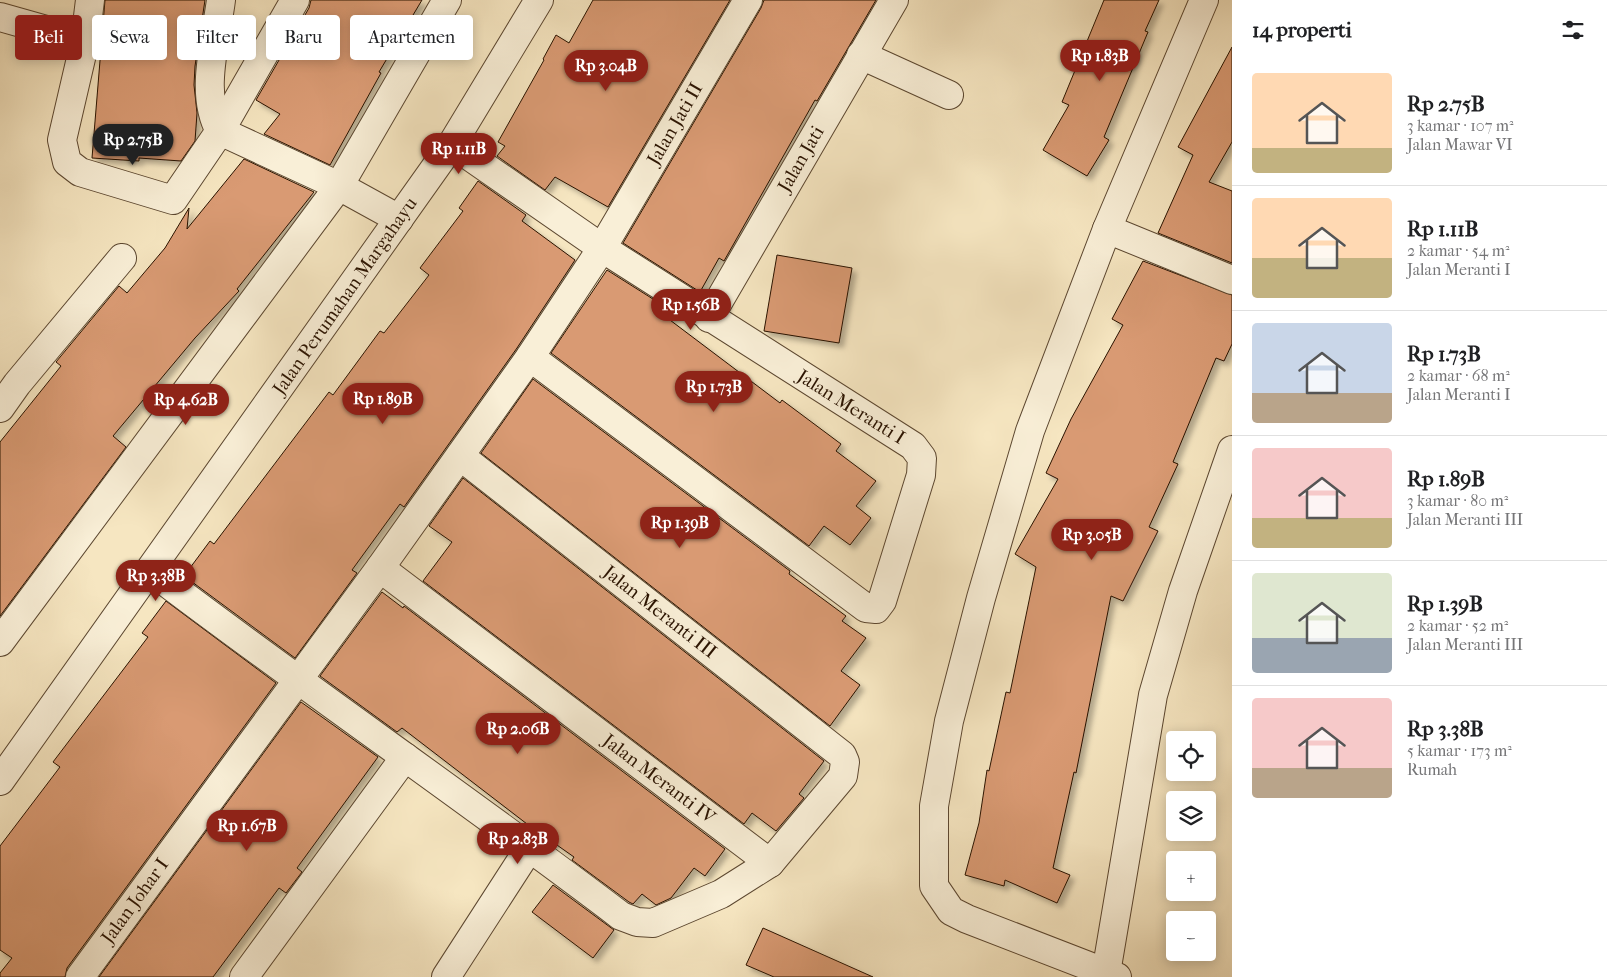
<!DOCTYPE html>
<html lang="id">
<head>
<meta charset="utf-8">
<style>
  body { margin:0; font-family:"IM FELL French Canon",serif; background:#f2f2f2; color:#202124; height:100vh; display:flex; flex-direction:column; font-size:19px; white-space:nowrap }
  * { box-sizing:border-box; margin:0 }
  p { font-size:16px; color:#757577 }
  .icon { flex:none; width:28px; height:28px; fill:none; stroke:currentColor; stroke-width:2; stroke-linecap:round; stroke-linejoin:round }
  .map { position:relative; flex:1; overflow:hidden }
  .details { display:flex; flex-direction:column; background:#fff; width:375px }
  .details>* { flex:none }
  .hud { position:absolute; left:15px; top:15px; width:475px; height:45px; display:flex; gap:10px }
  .tools { position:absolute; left:1166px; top:731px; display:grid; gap:10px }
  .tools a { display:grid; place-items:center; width:50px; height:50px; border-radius:5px; background:#fff; box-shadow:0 2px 12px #0003; font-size:25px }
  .price { position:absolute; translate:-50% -42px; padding:0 11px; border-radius:18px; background:#8f2418; color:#fff; font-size:16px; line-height:32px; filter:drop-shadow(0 1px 2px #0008) }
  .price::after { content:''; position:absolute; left:50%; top:30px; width:15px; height:11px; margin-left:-8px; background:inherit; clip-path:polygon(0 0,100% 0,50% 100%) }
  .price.on { background:#222; color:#fff }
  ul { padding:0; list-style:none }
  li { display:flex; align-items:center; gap:15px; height:125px; padding:0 20px }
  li+li { border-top:1px solid #e0e0e0 }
  li span { display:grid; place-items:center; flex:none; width:140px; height:100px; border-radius:5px; color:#555 }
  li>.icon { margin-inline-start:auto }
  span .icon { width:60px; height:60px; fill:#fffc; stroke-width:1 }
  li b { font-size:21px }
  h2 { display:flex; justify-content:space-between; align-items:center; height:60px; padding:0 20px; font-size:21px }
  .pill { padding:0 18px; border-radius:5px; background:#fff; box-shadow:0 2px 12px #0003; font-size:18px; line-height:45px }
  .pill.on { background:#8f2418; color:#fff }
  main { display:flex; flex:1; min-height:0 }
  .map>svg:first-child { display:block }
</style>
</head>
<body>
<main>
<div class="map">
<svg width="1232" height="977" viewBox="0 0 1232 977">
  <defs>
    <filter id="shadow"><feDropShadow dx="4.5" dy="4.5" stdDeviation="2.5" flood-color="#0004"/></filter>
  </defs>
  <rect width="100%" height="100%" fill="#f6e6c1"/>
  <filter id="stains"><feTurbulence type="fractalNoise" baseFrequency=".004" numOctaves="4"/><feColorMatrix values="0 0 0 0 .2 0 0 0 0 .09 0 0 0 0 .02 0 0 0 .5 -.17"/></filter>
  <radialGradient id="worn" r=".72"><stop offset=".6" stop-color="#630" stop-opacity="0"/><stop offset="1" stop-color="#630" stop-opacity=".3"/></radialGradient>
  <g fill="#d99a73" stroke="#291200" filter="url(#shadow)">
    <path d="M105 0H205L195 66 194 85 197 113 195 141 181 161 139 158V161L92 158Z"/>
    <path d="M311 0H422L379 72 381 73 330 165 264 134 280 114 256 100 309 8Z"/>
    <path d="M593 0H730L608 207 555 177 545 190 497 156 505 146 498 142 544 60 543 59 556 35 569 43Z"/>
    <path d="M764 0H876L820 96 817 101 815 100 724 261 719 258 700 292 623 243 761 8Z"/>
    <path d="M1104 0H1159L1145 31 1148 32 1104 137 1109 140 1087 176 1043 150 1069 105 1062 102Z"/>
    <path d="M1232 47V142L1209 182 1232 191V263L1158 233 1193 155 1178 147Z"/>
    <path d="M244 159 314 192 237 289 239 291 195 338 113 436 126 447 0 616V442L61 366 56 362 119 286 127 293 165 248 189 208 187 229Z"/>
    <path d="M478 181 526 215 522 221 575 260 517 348 404 507 400 504 352 570 357 573 295 658 184 576 210 541 214 544 329 392 333 395 380 331 384 333 429 275 420 268 463 211 459 208Z"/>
    <path d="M777 255 852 268 839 343 764 331Z"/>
    <path d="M1143 261 1232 295V344L1224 361 1216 358 1173 462 1178 464 1149 527 1158 531 1123 601 1111 596 1076 773 1074 772 1053 868 1070 875 1057 903 1005 880 1004 886 965 875 979 823 987 770 989 771 1006 692 1010 693 1036 567 1015 554 1058 479 1046 473 1071 419 1123 325 1112 319Z"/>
    <path d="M607 270 683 318 662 314 780 403 782 400 841 444 836 451 876 481 856 506 871 518 850 545 824 526 809 546 551 353Z"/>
    <path d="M533 379 790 571 789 574 846 616 842 621 866 638 841 671 860 685 830 726 481 453Z"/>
    <path d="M463 478 824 761 799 794 804 798 776 831 752 813 744 824 423 581 452 542 429 526Z"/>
    <path d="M382 592 403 608 404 606 725 849 705 876 694 868 671 898 656 905 642 894 633 904 629 902 572 860 574 857 527 824 402 728 397 732 320 676Z"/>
    <path d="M166 601 276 683 67 968 65 977H0V973L12 958 0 950V846L60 767 53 762 148 637 142 633Z"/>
    <path d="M301 702 378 757 297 868 302 872 286 893 279 888 213 977H99Z"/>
    <path d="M553 885 614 930 593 958 532 912Z"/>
    <path d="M763 928 873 977H774L746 965Z"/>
  </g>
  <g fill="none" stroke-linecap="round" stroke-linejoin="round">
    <g stroke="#5c4730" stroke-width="30">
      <g id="minor">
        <path d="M90 0 85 41 62 140 67 162 80 172 173 200 220 131 295 0"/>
        <path d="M221 0C216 40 199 94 220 131L339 186 399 219"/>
        <path d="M0 17 85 41"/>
        <path d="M861 55 949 95"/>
        <path d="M452 144 602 248 913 446 922 458 921 475 882 601 876 609 866 608 530 357"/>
        <path d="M1107 229 1232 280"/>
        <path d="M709 318 894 0"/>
        <path d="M0 408 17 384 122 258"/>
        <path d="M380 568 770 863"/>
        <path d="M150 570C305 688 466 798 621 916L637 922 653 923 721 894 770 863 843 776 845 762 842 755 460 456"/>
        <path d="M0 642 339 186 447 0"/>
        <path d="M0 781 452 144 539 0"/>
        <path d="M1106 973 1153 695 1183 591 1232 450"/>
        <path d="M80 977 380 568 530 357 602 248 748 0"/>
        <path d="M244 977 405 757"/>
        <path d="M446 977 530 847"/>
        <path d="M1117 977 967 919 951 911 934 886V806L949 721 981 598 1030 431 1107 229 1204 0"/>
      </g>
    </g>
    <use href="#minor" stroke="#f9efd7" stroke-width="28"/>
  </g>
  <g text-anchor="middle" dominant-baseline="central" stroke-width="4.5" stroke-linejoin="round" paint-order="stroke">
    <g font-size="19" fill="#291200" stroke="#f9efd7">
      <text transform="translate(675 124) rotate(-60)">Jalan Jati II</text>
      <text transform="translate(801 159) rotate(-60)">Jalan Jati</text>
      <text transform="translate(345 296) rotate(-55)">Jalan Perumahan Margahayu</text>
      <text transform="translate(851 407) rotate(32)">Jalan Meranti I</text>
      <text transform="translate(660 612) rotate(38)">Jalan Meranti III</text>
      <text transform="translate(659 779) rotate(37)">Jalan Meranti IV</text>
      <text transform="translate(135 901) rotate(-54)">Jalan Johar I</text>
    </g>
  </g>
  <rect width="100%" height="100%" filter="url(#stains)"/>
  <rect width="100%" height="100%" fill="url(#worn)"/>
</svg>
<div class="tools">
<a><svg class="icon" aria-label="locate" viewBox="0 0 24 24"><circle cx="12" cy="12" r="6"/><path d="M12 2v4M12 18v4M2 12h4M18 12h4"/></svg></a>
<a><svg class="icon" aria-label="layers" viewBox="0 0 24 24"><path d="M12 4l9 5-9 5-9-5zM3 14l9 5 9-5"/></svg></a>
<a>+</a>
<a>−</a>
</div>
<b class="price" style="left:1100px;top:82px">Rp 1.83B</b>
<b class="price" style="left:606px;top:92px">Rp 3.04B</b>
<b class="price on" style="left:133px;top:166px">Rp 2.75B</b>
<b class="price" style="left:459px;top:175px">Rp 1.11B</b>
<b class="price" style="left:691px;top:331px">Rp 1.56B</b>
<b class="price" style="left:714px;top:413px">Rp 1.73B</b>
<b class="price" style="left:383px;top:425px">Rp 1.89B</b>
<b class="price" style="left:186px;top:426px">Rp 4.62B</b>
<b class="price" style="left:680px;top:549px">Rp 1.39B</b>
<b class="price" style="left:1092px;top:561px">Rp 3.05B</b>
<b class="price" style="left:156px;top:602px">Rp 3.38B</b>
<b class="price" style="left:518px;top:755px">Rp 2.06B</b>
<b class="price" style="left:247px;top:852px">Rp 1.67B</b>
<b class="price" style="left:518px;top:865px">Rp 2.83B</b>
<div class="hud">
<a class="pill on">Beli</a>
<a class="pill">Sewa</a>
<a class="pill">Filter</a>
<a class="pill">Baru</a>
<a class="pill">Apartemen</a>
</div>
</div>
<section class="details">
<h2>14 properti<svg class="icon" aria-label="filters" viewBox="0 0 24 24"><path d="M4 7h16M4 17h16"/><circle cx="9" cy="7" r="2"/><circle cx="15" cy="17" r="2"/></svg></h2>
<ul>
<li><span style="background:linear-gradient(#ffd9b3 75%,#c2b280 0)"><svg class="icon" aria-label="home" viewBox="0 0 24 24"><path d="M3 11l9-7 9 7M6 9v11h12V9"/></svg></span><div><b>Rp 2.75B</b><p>3 kamar · 107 m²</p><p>Jalan Mawar VI</p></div></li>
<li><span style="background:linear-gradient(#ffd9b3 60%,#c2b280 0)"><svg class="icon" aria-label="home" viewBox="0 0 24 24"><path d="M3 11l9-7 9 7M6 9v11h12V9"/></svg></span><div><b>Rp 1.11B</b><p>2 kamar · 54 m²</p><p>Jalan Meranti I</p></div></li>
<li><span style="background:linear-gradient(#c9d6e8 70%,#b9a48a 0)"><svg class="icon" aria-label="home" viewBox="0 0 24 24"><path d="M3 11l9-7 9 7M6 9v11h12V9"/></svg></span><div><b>Rp 1.73B</b><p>2 kamar · 68 m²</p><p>Jalan Meranti I</p></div></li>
<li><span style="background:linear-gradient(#f6c9c9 70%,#c2b280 0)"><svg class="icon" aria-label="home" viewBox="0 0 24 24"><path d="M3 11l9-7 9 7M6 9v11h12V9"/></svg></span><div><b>Rp 1.89B</b><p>3 kamar · 80 m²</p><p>Jalan Meranti III</p></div></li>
<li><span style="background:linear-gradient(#dfe7d0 65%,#9aa5b1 0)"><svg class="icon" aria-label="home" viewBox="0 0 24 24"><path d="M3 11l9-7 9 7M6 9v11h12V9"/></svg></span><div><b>Rp 1.39B</b><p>2 kamar · 52 m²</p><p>Jalan Meranti III</p></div></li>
<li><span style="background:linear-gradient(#f6c9c9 70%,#b9a48a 0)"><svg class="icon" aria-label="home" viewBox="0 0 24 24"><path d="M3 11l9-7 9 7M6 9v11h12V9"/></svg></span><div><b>Rp 3.38B</b><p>5 kamar · 173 m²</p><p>Rumah</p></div></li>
</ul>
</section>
</main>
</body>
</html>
